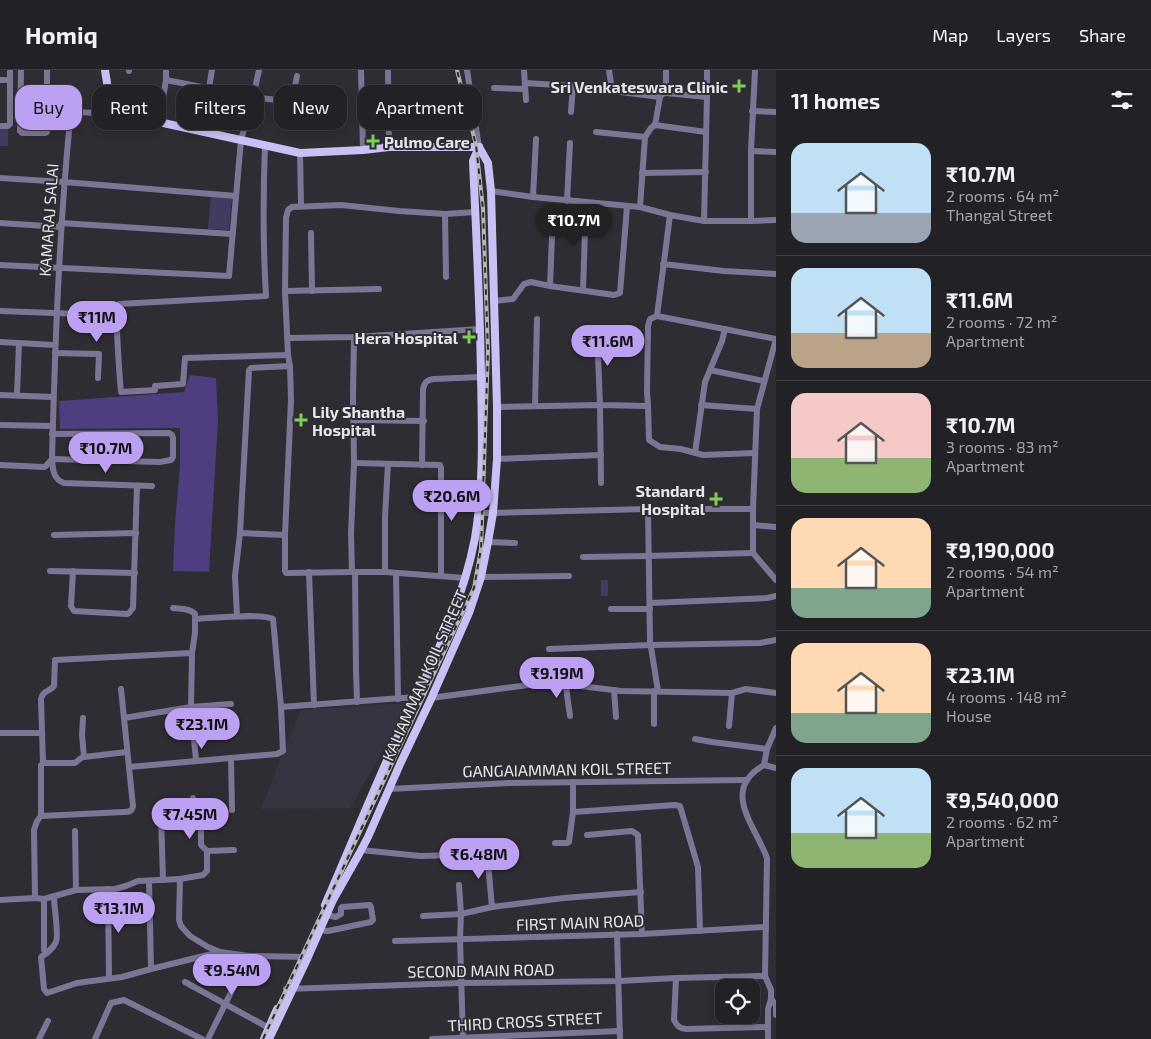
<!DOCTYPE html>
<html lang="en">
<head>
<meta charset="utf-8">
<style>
  body { margin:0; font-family:"Exo 2",sans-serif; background:#2e2f32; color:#f1f3f6; height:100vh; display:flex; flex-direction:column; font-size:19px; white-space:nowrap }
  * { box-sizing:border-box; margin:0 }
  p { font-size:16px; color:#a2a4a7 }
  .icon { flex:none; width:28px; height:28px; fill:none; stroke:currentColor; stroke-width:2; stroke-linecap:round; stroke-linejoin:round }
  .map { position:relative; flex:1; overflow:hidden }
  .side { display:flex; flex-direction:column; background:#222226; width:375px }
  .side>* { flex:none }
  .top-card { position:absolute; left:15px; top:15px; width:475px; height:45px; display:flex; gap:10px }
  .buttons { position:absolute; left:715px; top:909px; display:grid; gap:10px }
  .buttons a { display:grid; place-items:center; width:45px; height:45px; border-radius:10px; background:#222226; box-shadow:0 2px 8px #0003,0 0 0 1px #3f3f43; font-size:25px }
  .price { position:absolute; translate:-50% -42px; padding:0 11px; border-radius:18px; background:#bca0f2; color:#111; font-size:16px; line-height:32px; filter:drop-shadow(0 1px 2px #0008) }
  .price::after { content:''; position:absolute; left:50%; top:30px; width:15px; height:11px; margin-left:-8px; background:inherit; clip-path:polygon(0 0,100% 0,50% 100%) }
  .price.active { background:#222; color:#fff }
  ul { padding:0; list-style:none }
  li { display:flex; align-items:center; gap:15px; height:125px; padding:0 15px }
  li+li { border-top:1px solid #3f3f43 }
  li span { display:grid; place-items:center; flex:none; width:140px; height:100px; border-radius:15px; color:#555 }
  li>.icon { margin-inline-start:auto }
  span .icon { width:60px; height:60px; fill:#fffc; stroke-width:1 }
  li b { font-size:21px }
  h2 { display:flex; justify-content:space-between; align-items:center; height:60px; padding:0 15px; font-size:21px }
  .tag { padding:0 18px; border-radius:15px; background:#222226; box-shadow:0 2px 8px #0003,0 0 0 1px #3f3f43; font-size:18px; line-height:45px }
  .tag.active { background:#bca0f2; color:#111 }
  header { display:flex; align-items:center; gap:30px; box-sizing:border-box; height:70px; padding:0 25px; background:#222226; border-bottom:1px solid #3f3f43 }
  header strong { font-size:24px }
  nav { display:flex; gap:28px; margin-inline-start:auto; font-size:18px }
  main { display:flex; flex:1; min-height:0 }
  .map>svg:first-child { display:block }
</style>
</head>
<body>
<header>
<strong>Homiq</strong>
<nav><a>Map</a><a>Layers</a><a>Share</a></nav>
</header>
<main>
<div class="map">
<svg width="776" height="969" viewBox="0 0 776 969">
  <rect width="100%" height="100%" fill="#2e2d33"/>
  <path fill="#363440" d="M410 633 350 738 261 739 285 678 301 640Z"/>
  <g fill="#433a61">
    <path d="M0 57 8 58V76H0Z"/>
    <path d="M211 126 232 127 229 160 208 159Z"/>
    <rect x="601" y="510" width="7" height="16"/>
  </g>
  <path fill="#4e3d7f" d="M190 305 216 308 218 351 209 502 173 501 175 454 180 395V358L60 359 59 331 184 322Z"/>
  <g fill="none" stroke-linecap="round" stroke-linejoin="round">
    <g stroke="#7c7696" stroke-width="6">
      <path d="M21 0 20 61 22 63H45L47 62V0"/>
      <path d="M129 0V1"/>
      <path d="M361 0 363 80"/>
      <path d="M467 0 479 77"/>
      <path d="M524 0 526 30"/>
      <path d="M609 0 612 21"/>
      <path d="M666 0V23L707 27"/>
      <path d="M388 2 389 77"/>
      <path d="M0 10H10"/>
      <path d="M166 10 253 27 284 31 290 30 293 26 297 6"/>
      <path d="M525 13 573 16 660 27 662 24 666 23"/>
      <path d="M209 18 212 0"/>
      <path d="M494 18 525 19"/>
      <path d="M752 41 776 42"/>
      <path d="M571 42 573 16"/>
      <path d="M109 44 79 42 76 43 70 50C59 163 55 276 52 389 53 400 53 409 64 413L152 416"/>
      <path d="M159 52 166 10V0"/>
      <path d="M655 55 706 62"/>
      <path d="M0 56H8L10 54V0"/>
      <path d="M596 62 645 67"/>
      <path d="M265 75C263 125 263 176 266 226L119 234C115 242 117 252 117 261 118 282 119 302 121 322L155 320V316L183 314 185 288 288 285"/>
      <path d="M751 81 776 82"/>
      <path d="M300 83 301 136"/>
      <path d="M642 103 706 102"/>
      <path d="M0 108 64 112 236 126"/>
      <path d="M491 121 533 127 640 137 670 145 704 151H751L776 150"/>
      <path d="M533 127 536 69"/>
      <path d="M567 131 570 73"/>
      <path d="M640 137 645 67 651 58 655 55 660 27"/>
      <path d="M445 144 446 207"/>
      <path d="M704 151 707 27V0"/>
      <path d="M751 151V81L755 0"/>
      <path d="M0 153 61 157"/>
      <path d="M61 153 232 164"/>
      <path d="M311 163 312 221"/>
      <path d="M663 194 724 201 776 204"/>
      <path d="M0 195 229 206 241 70 253 27 259 0"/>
      <path d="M550 216 552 166"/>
      <path d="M583 220 586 132"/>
      <path d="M285 221 379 219"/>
      <path d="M494 231 513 229 524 214 531 212 550 216 614 225 620 223 627 137"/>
      <path d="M0 241 107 245"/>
      <path d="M657 246 776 269"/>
      <path d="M597 260 600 335 648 336 647 322 648 256 650 249 657 246 670 145"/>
      <path d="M288 268 354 267 481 259"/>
      <path d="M776 269 757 339 753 439V483L776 510"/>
      <path d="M0 272 55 275"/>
      <path d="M55 283 99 284 98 308"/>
      <path d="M710 300 764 311"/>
      <path d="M0 325 53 327"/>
      <path d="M17 325 19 273"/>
      <path d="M701 335 757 339"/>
      <path d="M535 336 537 249"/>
      <path d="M648 336 649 370 660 377 681 379 703 385 755 383"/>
      <path d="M497 337 600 335 601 413"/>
      <path d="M354 350 424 351"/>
      <path d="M0 355 53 356"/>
      <path d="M695 383 705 312 722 271 725 259"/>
      <path d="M52 389 160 392 171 390 173 387V368L172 365 169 363 52 364"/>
      <path d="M497 389 601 385"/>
      <path d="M354 393 440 395 441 398V506"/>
      <path d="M0 395 44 397 46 396 52 389"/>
      <path d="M422 395 423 320C424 312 427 310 434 309L481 307"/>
      <path d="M648 439 650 571 658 621"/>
      <path d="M478 443H493L648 439H753"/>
      <path d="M753 455 776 457"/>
      <path d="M240 463 285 465"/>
      <path d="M54 465 136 463"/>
      <path d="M488 472 515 473"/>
      <path d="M583 487 648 486 753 483"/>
      <path d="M50 501 135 503"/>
      <path d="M73 501 71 536 74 541 127 544 129 543 133 538 137 416"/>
      <path d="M309 502 314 635"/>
      <path d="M352 502 351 463 354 393 353 327 354 267"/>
      <path d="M355 502 356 600 357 632"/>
      <path d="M385 502V447L388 394"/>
      <path d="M396 503 398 629"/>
      <path d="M481 507 569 506"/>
      <path d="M465 508 385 502H352L289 503H286L285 501V465L291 330 290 296 288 285 285 221 286 148 288 140 292 137 341 135 399 141 445 144 475 142"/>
      <path d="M650 533 767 528 776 526"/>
      <path d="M173 538C180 539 190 538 195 544V563L192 583 191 637 196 690"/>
      <path d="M611 539H650"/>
      <path d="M237 546 235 506 240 463 249 300 251 298 290 296"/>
      <path d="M549 579 651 575 760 573 776 570"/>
      <path d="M565 610 570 646"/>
      <path d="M614 620 616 647"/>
      <path d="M431 628 565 610 573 615 621 621 732 623 746 619 776 623"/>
      <path d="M281 637 416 627"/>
      <path d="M83 648 82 665 84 687"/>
      <path d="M124 648 191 637 231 634"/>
      <path d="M654 654V621"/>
      <path d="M729 656 732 623"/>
      <path d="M0 663H42"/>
      <path d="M695 669 712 672 767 679"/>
      <path d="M231 689 232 740"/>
      <path d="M43 693H75L81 688 84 687 127 682"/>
      <path d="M764 695 776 698"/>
      <path d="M129 697 277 684 283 681 281 637 273 549C262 543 211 548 195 549"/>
      <path d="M389 719 510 713 746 710"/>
      <path d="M573 742 675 735 680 736 698 797 700 861"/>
      <path d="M41 746V695L43 693 41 629C43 620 49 622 54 616L55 590 192 583"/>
      <path d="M41 746 124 742C128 742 132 742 133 736L121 619"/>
      <path d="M161 746 163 810"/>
      <path d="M75 761 76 820"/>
      <path d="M587 765 632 761 638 765 642 864"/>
      <path d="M555 773H567L569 772 573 742V712"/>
      <path d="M361 780 420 786 457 785 510 780"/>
      <path d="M207 781 234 780"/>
      <path d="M487 782 492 837"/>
      <path d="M180 809 203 805 207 801V781L201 775V747L200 744 195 745 193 743V728"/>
      <path d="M149 811 151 899"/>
      <path d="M459 815 461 844 460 869 463 969"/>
      <path d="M108 819 109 908"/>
      <path d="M54 827C54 837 59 864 56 872 53 879 47 883 41 887L44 919 47 923 77 913 122 907 151 899 220 882"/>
      <path d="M35 828 34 760 37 751 41 746"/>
      <path d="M44 829V880L47 883"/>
      <path d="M0 830 35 828 44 829 76 820 115 819 126 816 138 811 180 809 179 850 181 856 190 866 208 877 220 882 249 886 308 887"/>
      <path d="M423 846 461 844 492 837 564 828 641 822"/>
      <path d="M320 860 328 861 371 852 373 850 371 837 370 835 342 837 341 838V844L336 847 326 845"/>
      <path d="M617 864 620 969"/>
      <path d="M395 871 642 864 766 857"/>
      <path d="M676 908 674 950C677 956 679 958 686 959L768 957"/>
      <path d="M185 912 269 958"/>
      <path d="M286 919 461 913 619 911 676 908 765 906"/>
      <path d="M771 929 776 935V945"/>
      <path d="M39 969 48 951"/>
      <path d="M95 969 111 933 124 930 202 969"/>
      <path d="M208 969 249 886"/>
      <path d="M432 969 620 961"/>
      <path d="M768 969V939L771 929V920L765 906 767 788C755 755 720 720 764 695L767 679 776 658"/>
    </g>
    <g stroke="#cac0f5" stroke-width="8">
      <path d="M105 0 109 26V44L159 52 300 83 363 80 389 77H479"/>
      <path d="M325 835C350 778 373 720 399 664 428 601 462 537 475 468 484 414 482 359 481 305 480 233 476 162 473 91L479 77"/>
      <path d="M264 969 277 939"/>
      <path d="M269 969 308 887 333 830 359 784 368 767 401 692 431 629 469 543 481 507 488 472 493 443 497 389V337L491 121 488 93 479 77"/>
    </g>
    <g stroke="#b6b5ba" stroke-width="4">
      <path id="rail" d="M263 969 474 518 481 479 488 281 483 139 476 75 457 0"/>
    </g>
    <use href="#rail" stroke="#2e2d33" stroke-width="2" stroke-dasharray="5.5" stroke-linecap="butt"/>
  </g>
  <g fill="#7fd052" stroke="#2e2d33" stroke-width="2">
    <path d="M736.5 8.5h5v5h5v5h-5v5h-5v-5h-5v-5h5z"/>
    <path d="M370.5 63.5h5v5h5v5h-5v5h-5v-5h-5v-5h5z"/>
    <path d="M466.5 259.5h5v5h5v5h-5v5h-5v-5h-5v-5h5z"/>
    <path d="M298.5 342.5h5v5h5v5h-5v5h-5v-5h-5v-5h5z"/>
    <path d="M713.5 421.5h5v5h5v5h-5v5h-5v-5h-5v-5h5z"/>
  </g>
  <g text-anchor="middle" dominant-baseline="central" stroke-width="4" stroke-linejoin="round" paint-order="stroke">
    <g font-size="16" font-weight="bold" fill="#e7e7eb" stroke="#2e2d33" text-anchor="end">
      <text x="728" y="16">Sri Venkateswara Clinic</text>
      <text x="384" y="71" text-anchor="start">Pulmo Care</text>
      <text x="458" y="267">Hera Hospital</text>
      <text x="312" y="341" text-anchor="start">Lily Shantha<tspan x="312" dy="18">Hospital</tspan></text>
      <text x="705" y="420">Standard<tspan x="705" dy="18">Hospital</tspan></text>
    </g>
    <g font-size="16" fill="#e7e7eb" stroke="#2e2d33">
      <text transform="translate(48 150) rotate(-86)">KAMARAJ SALAI</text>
      <text transform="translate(424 605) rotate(-66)">KALIAMMAN KOIL STREET</text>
      <text transform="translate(567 699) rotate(-1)">GANGAIAMMAN KOIL STREET</text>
      <text transform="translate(580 852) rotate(-2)">FIRST MAIN ROAD</text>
      <text transform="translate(481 900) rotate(-1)">SECOND MAIN ROAD</text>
      <text transform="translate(525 951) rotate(-3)">THIRD CROSS STREET</text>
    </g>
  </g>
</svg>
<div class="buttons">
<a><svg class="icon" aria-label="locate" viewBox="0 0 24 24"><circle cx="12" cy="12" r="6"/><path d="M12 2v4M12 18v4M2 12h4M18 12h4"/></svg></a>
</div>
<b class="price active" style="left:574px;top:176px">₹10.7M</b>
<b class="price" style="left:97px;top:273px">₹11M</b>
<b class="price" style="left:608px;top:297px">₹11.6M</b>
<b class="price" style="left:106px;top:404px">₹10.7M</b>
<b class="price" style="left:452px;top:452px">₹20.6M</b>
<b class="price" style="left:557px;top:629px">₹9.19M</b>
<b class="price" style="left:202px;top:680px">₹23.1M</b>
<b class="price" style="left:190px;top:770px">₹7.45M</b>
<b class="price" style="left:479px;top:810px">₹6.48M</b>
<b class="price" style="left:119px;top:864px">₹13.1M</b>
<b class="price" style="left:232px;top:926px">₹9.54M</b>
<div class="top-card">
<a class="tag active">Buy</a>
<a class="tag">Rent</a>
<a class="tag">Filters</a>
<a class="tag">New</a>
<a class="tag">Apartment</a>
</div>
</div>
<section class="side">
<h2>11 homes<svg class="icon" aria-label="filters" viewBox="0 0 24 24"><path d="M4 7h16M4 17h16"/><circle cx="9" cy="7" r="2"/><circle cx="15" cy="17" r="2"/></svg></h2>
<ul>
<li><span style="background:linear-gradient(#bfe0f5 70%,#9aa5b1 0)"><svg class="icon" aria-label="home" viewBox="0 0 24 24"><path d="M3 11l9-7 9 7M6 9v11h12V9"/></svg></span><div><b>₹10.7M</b><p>2 rooms · 64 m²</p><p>Thangal Street</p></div></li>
<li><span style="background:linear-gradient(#bfe0f5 65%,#b9a48a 0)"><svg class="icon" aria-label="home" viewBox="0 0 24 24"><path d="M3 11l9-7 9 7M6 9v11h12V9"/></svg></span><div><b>₹11.6M</b><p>2 rooms · 72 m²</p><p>Apartment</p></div></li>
<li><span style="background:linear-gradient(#f6c9c9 65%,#8fb573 0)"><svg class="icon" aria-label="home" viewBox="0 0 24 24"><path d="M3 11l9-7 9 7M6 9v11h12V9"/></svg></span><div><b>₹10.7M</b><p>3 rooms · 83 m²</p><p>Apartment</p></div></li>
<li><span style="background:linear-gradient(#ffd9b3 70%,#7fa58c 0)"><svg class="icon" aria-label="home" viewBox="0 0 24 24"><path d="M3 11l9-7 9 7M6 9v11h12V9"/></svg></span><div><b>₹9,190,000</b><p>2 rooms · 54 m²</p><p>Apartment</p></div></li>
<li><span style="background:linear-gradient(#ffd9b3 70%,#7fa58c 0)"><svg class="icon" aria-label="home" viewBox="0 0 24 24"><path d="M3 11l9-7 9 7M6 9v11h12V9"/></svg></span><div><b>₹23.1M</b><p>4 rooms · 148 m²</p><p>House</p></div></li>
<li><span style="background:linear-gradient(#bfe0f5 65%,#8fb573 0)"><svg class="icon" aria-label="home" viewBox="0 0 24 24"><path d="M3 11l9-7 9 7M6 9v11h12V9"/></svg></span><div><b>₹9,540,000</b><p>2 rooms · 62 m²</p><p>Apartment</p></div></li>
</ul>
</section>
</main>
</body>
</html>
